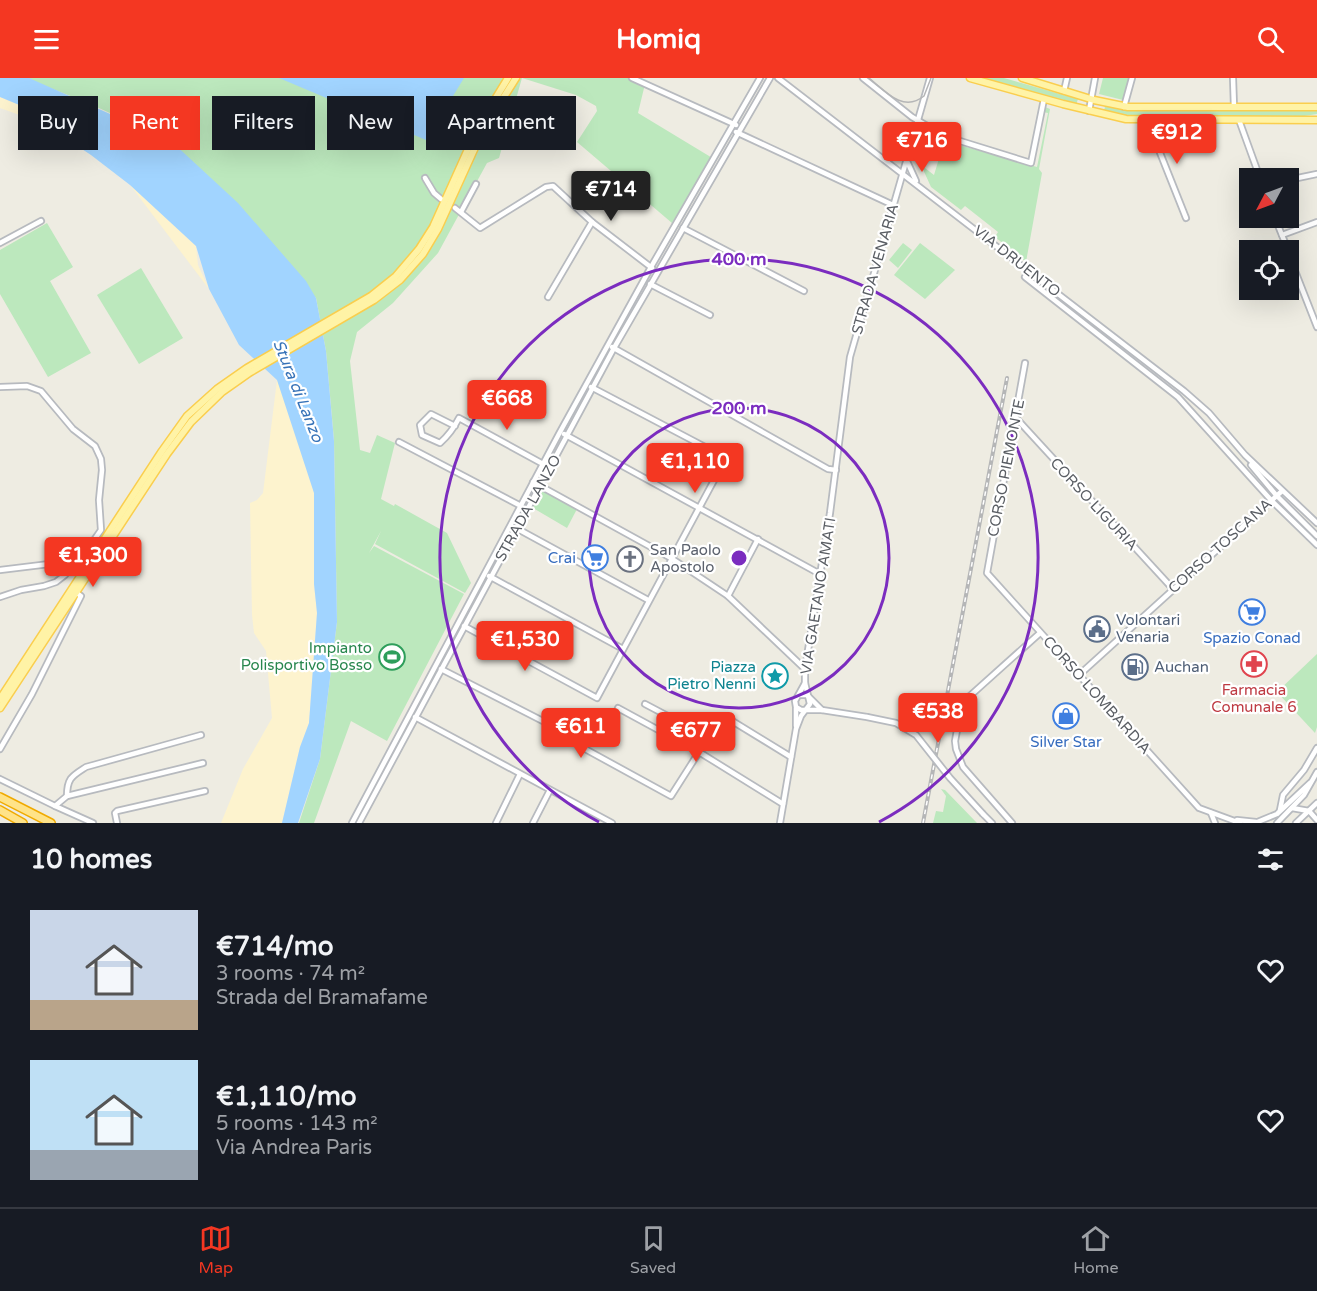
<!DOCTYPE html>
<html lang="en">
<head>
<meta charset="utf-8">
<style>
  body { margin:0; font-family:"Varela Round",sans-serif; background:#242831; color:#f1f3f6; height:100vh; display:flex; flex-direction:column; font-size:22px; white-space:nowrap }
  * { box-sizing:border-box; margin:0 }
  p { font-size:20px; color:#9ea1a6 }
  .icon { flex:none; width:33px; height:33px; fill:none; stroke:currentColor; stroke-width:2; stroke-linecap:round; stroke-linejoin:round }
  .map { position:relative; height:745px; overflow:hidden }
  .details { display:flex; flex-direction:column; background:#171b24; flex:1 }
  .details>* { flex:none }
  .hud { position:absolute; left:18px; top:18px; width:600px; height:54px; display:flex; gap:12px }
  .needle { width:39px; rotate:229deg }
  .fabs { position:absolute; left:1239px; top:90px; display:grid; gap:12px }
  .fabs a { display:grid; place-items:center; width:60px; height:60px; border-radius:0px; background:#171b24; box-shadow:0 6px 24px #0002; font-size:30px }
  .price { position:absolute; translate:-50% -51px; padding:0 14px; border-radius:6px; background:#f43722; color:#fff; font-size:20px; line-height:39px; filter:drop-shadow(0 2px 3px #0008) }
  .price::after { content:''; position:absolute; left:50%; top:36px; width:18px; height:14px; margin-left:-9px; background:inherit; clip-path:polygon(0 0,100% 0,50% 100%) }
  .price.active { background:#222; color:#fff }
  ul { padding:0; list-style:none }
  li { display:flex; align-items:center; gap:18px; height:150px; padding:0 30px }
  li span { display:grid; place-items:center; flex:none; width:168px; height:120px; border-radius:0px; color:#555 }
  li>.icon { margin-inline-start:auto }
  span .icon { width:72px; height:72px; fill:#fffc; stroke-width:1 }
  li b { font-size:26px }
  h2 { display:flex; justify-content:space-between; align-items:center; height:72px; padding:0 30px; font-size:26px }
  .tag { padding:0 21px; border-radius:0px; background:#171b24; box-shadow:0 6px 24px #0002; font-size:21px; line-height:54px }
  .tag.active { background:#f43722; color:#fff }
  header { display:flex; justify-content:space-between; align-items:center; height:78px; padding:0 30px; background:#f43722; color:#fff; font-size:27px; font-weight:800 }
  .tabs { display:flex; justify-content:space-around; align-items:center; height:84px; border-top:2px solid #363941; background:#171b24; font-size:16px; color:#9ea1a6 }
  .tabs a { display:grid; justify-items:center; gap:3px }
  .tabs .active { color:#f43722 }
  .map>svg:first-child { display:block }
</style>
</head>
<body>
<header><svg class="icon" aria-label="menu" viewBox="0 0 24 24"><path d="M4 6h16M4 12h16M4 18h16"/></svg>Homiq<svg class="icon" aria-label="search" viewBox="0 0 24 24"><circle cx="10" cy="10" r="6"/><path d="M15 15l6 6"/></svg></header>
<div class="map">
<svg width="1317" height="745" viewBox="0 0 1317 745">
  <rect width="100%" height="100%" fill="#eeece2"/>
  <g fill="#bce8bd">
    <path d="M25 0H631L645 6 638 35 714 81 672 145 577 64 597 33 596 28 576 17 522 0 499 80 487 85 438 175 393 225 357 254 350 283 360 372 370 375 377 357 395 365 381 421 394 428 395 426 447 455 471 505 465 515 375 466 381 453 369 475 374 468 464 516 387 663 351 643 314 745H299L320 681 337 544 334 362 326 273 316 220 171 63 88 25Z"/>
    <path d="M981 0H1004L1078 21 1076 27Z"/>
    <path d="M1103 0H1130L1123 22 1099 16Z"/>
    <path d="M1105 28 1130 33 1317 32V36L1298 39H1128L1104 34Z"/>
    <path d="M1045 29 1050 31 1039 91 1042 95 1026 184 995 159 998 154 965 128 961 132 931 109 921 87 934 97 944 64 931 57 945 63 1037 89 1048 35 1043 34Z"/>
    <path d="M47 145 73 189 50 203 91 275 48 299 0 216V172Z"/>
    <path d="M903 165 912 172 898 190 889 182Z"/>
    <path d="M920 165 955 192 925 221 894 197Z"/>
    <path d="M141 190 183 260 139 286 97 217Z"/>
    <path d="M542 411 577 431 567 450 533 430Z"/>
    <path d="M1317 576V649L1315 655 1277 614Z"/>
    <path d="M941 711 945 712 977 745H933L936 733 943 734 946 718Z"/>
  </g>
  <g fill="#fdf3ce">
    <path d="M0 19 29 31 42 45 0 30Z"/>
    <path d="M130 107 196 168 198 187 209 211Z"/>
    <path d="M277 302 304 367 314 415V506L317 535 309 645 300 669 282 745H221L243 691 272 640 266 573 254 555 252 537 250 425 257 422 263 415Z"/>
  </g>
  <g fill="#a1d4ff">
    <path d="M0 0H29L171 63 238 125 306 203 316 220 326 273 334 363 337 544 320 681 298 745H282L300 669 309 645 317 535 314 506V415L277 302 239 267 209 211 196 168 130 107 91 77 53 52 29 31 0 19Z"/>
    <path d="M279 0H464L426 62Z"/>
  </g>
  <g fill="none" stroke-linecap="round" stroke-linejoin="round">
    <g stroke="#b7babf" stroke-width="8">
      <g id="minor">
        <path d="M632 0 736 47"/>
        <path d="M778 0 1184 313 1209 335 1245 377 1317 445"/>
        <path d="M863 0 912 39 944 58 1031 85 1044 21"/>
        <path d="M1233 0 1234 29"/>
        <path d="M1064 13 1067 0"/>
        <path d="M1124 29 1132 0"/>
        <path d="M1089 33 1095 0"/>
        <path d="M1147 42 1186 140"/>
        <path d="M1239 42 1260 100"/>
        <path d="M736 54 893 127"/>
        <path d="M906 81 916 103"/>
        <path d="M425 100 434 115 441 121"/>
        <path d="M1288 102 1317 96"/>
        <path d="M455 130 480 150 546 109 553 108 592 144 652 190"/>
        <path d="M461 134 476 106"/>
        <path d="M1275 140 1288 172"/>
        <path d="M683 150 804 213"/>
        <path d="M1282 157 1317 144"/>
        <path d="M0 165 41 143"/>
        <path d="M1288 175 1317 249"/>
        <path d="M1025 199 1178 319 1271 422 1317 467"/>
        <path d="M650 206 710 237"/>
        <path d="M548 219 592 144"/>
        <path d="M612 269 828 391 836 392"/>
        <path d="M1025 285 987 495 1199 730 1240 745"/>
        <path d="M0 309 27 308 41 313 73 351 95 368 101 381 102 392 99 422 101 452 85 475 74 483 65 497 56 504 44 508 21 512 0 519"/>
        <path d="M1016 340 1173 511"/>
        <path d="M455 348 431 336 420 347 422 357 440 365C449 357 454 350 459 340L543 386"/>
        <path d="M564 356 820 496"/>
        <path d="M399 364 521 428"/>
        <path d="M1251 387 1276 417 1317 458"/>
        <path d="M533 404 671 480 728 518 805 591"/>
        <path d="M516 450 648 522"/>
        <path d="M0 492 74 483"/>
        <path d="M489 498 623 571"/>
        <path d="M728 518 758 461"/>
        <path d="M464 548 597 620 726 380 591 309"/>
        <path d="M441 591 578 661 587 672 671 718 699 674"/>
        <path d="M1079 597 1282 413"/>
        <path d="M800 617H807L822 632"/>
        <path d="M645 626 681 645 673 660"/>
        <path d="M618 630 699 674 783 726"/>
        <path d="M415 639 612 745"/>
        <path d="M867 639 822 632H801L796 629 795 623 805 605V591L830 435 850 279 930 0"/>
        <path d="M729 641 791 679"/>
        <path d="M796 648V630"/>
        <path d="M0 671 32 616 81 518 74 513"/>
        <path d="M0 701 55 728 67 718 203 685"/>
        <path d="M67 718C67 700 72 698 86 689L201 657"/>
        <path d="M55 728 93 745"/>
        <path d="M1292 730 1309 733 1317 742"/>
        <path d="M1280 732 1283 717 1304 692 1317 670"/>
        <path d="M1211 735 1215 745"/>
        <path d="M983 736 992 745"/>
        <path d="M1237 742 1256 744"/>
        <path d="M117 745 115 735 117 733 205 713"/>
        <path d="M352 745 560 354 651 189 760 0"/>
        <path d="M359 745 614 270 770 0"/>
        <path d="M496 745 520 696"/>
        <path d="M533 745 550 712"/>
        <path d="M780 745 796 651 801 638 810 626 805 605"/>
        <path d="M1012 745 963 689 956 671 955 663 962 625 1040 555"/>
        <path d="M1255 745 1277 736 1310 705"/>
        <path d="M1277 745 1304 717 1317 694"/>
        <path d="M1296 745 1317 725"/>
      </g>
    </g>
    <g stroke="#face4e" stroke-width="9">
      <g id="major">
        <path d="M970 0 1063 26 1126 41 1317 42"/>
        <path d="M1022 0 1094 22 1128 29H1317"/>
        <path d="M0 621 162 373 187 338 217 311 247 290 371 218 396 198 419 171 433 149 478 49 508 0"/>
        <path d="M0 630 167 376 191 344 222 314 249 295 374 222 400 202 423 176 438 151 483 52 516 0"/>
      </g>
    </g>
    <g stroke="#f0aa00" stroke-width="10">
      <g id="highway">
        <path d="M0 719 51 745"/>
        <path d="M0 732 23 745"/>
      </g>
    </g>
    <use href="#minor" stroke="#fff" stroke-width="4.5"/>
    <use href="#major" stroke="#fff3a6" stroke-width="6"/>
    <use href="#highway" stroke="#ffe388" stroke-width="7"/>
    <path stroke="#b5b6b7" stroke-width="1.5" d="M869 0C885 13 903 35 924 18L931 0"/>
    <g stroke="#b5b6b7" stroke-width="4">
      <path id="rail" d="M923 745 1007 300"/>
    </g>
    <use href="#rail" stroke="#fff" stroke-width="1.5" stroke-dasharray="4.5" stroke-linecap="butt"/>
    <g stroke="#b7babf" stroke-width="8" stroke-linecap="butt">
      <path id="minor-bridge" d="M867 639 896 645 916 657 950 700 983 736"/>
    </g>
    <use href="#minor-bridge" stroke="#fff" stroke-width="4.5"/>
  </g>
  <g fill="none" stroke="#7b2cbf" stroke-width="3">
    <circle cx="739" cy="480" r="150"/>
    <path d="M599 744A299 299 0 1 1 879 744"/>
  </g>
  <defs>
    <g id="supermarket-ring" transform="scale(1.35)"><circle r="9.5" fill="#fff" stroke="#3f7fe0" stroke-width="1.5"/><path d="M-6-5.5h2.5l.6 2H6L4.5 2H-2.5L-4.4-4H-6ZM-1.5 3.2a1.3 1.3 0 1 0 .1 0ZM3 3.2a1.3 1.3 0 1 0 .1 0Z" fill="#3f7fe0"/></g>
    <g id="church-ring" transform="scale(1.35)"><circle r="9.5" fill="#fff" stroke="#6b7280" stroke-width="1.5"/><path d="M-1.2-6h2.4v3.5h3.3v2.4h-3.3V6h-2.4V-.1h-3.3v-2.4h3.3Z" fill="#6b7280"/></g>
    <g id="civic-ring" transform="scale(1.35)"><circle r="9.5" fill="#fff" stroke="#5c6f8a" stroke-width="1.5"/><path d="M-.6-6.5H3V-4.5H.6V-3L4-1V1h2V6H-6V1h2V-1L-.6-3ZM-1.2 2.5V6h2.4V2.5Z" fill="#5c6f8a"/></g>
    <g id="stadium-ring" transform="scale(1.35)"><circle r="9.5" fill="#fff" stroke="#2e9e5b" stroke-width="1.5"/><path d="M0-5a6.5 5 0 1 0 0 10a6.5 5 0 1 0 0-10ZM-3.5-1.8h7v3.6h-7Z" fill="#2e9e5b"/></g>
    <g id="pharmacy-ring" transform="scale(1.35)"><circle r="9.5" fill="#fff" stroke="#e0444e" stroke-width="1.5"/><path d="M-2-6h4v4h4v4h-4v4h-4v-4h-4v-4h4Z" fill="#e0444e"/></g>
    <g id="fuel-ring" transform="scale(1.35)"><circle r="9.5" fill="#fff" stroke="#5c6f8a" stroke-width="1.5"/><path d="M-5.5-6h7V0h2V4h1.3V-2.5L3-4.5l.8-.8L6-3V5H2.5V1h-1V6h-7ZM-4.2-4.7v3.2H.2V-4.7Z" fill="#5c6f8a"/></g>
    <g id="sight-ring" transform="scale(1.35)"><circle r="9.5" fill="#fff" stroke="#0f9aa8" stroke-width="1.5"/><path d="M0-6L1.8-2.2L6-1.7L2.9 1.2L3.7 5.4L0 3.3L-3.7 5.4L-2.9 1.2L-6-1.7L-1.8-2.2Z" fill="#0f9aa8"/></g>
    <g id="shop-ring" transform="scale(1.35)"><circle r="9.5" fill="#fff" stroke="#3f7fe0" stroke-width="1.5"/><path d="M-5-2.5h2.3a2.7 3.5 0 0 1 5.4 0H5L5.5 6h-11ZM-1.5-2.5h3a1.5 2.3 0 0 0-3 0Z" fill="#3f7fe0"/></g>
  </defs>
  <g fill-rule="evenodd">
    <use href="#supermarket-ring" x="595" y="480"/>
    <use href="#church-ring" x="630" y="481"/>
    <use href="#supermarket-ring" x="1252" y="534"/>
    <use href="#civic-ring" x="1097" y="551"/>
    <use href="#stadium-ring" x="392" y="579"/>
    <use href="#pharmacy-ring" x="1254" y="586"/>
    <use href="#fuel-ring" x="1135" y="589"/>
    <use href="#sight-ring" x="775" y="598"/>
    <use href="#shop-ring" x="1066" y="638"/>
  </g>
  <g text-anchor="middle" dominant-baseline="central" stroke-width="4.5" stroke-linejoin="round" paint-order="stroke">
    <g font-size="15" fill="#5a5e64" stroke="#fff">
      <text transform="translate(1017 183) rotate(38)">VIA DRUENTO</text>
      <text transform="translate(875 191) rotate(-74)">STRADA VENARIA</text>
      <text transform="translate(1006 390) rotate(-79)">CORSO PIEMONTE</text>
      <text transform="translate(1094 426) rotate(47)">CORSO LIGURIA</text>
      <text transform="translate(528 430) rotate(-61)">STRADA LANZO</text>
      <text transform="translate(1220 468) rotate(-42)">CORSO TOSCANA</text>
      <text transform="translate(818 518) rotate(-81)">VIA GAETANO AMATI</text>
      <text transform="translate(1097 617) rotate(48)">CORSO LOMBARDIA</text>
    </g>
    <g font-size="15" fill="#5b616d" stroke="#fff" text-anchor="start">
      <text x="650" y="472">San Paolo<tspan x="650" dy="17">Apostolo</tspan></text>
    </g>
    <g font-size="15" fill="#366cbe" stroke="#fff">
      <text x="576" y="480" text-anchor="end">Crai</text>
      <text x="1252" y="560">Spazio Conad</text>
      <text x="1066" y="664">Silver Star</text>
    </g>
    <g font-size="15" fill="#4e5e75" stroke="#fff" text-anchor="start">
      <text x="1116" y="542">Volontari<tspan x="1116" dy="17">Venaria</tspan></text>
      <text x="1154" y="589">Auchan</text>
    </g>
    <g font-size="15" fill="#27864d" stroke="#fff" text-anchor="end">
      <text x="372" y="570">Impianto<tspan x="372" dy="17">Polisportivo Bosso</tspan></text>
    </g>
    <g font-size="15" fill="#0d838f" stroke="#fff" text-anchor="end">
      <text x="756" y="589">Piazza<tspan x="756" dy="17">Pietro Nenni</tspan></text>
    </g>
    <g font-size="15" fill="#be3a42" stroke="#fff">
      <text x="1254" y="612">Farmacia<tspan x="1254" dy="17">Comunale 6</tspan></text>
    </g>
    <g font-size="16" font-style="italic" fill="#3773b8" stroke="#fff">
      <text transform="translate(298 313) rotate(68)">Stura di Lanzo</text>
    </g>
  </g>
  <circle cx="739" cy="480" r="9" fill="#7b2cbf" stroke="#fff" stroke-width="3"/>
  <g font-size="18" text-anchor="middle" font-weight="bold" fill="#7b2cbf" stroke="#fff" stroke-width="4.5" stroke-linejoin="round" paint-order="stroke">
    <text x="739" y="187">400 m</text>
    <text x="739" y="336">200 m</text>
  </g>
</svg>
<div class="fabs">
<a><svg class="needle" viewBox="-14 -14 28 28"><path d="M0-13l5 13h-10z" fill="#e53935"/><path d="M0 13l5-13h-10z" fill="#9ea1a6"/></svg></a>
<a><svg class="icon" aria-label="locate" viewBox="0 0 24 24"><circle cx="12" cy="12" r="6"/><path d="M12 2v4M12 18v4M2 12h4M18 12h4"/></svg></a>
</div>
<b class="price" style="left:1177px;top:87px">€912</b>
<b class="price" style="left:922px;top:95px">€716</b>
<b class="price active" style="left:611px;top:144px">€714</b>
<b class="price" style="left:507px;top:353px">€668</b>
<b class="price" style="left:695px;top:416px">€1,110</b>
<b class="price" style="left:93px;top:510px">€1,300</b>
<b class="price" style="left:525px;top:594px">€1,530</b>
<b class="price" style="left:938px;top:666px">€538</b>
<b class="price" style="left:581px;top:681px">€611</b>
<b class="price" style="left:696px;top:685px">€677</b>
<div class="hud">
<a class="tag">Buy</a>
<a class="tag active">Rent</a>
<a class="tag">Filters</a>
<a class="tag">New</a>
<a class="tag">Apartment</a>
</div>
</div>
<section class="details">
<h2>10 homes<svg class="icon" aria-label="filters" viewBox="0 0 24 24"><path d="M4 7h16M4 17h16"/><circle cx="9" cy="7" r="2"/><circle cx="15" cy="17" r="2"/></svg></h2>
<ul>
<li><span style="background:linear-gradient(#c9d6e8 75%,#b9a48a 0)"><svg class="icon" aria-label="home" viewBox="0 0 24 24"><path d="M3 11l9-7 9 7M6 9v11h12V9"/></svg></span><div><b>€714/mo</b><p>3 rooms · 74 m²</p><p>Strada del Bramafame</p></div><svg class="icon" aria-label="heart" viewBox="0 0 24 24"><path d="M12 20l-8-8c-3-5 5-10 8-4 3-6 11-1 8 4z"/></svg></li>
<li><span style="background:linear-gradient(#bfe0f5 75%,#9aa5b1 0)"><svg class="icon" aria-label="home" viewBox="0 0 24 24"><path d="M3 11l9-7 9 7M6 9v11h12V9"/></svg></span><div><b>€1,110/mo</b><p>5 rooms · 143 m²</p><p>Via Andrea Paris</p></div><svg class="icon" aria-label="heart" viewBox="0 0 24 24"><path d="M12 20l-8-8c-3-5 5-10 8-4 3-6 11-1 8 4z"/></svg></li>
</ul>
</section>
<nav class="tabs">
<a class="active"><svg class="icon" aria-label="map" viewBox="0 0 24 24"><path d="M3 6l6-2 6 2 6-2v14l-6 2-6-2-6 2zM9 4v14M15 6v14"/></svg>Map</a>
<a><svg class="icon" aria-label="saved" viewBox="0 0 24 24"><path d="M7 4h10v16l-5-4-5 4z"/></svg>Saved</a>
<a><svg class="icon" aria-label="home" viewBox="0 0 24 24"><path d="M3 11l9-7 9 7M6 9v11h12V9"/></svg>Home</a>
</nav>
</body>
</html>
